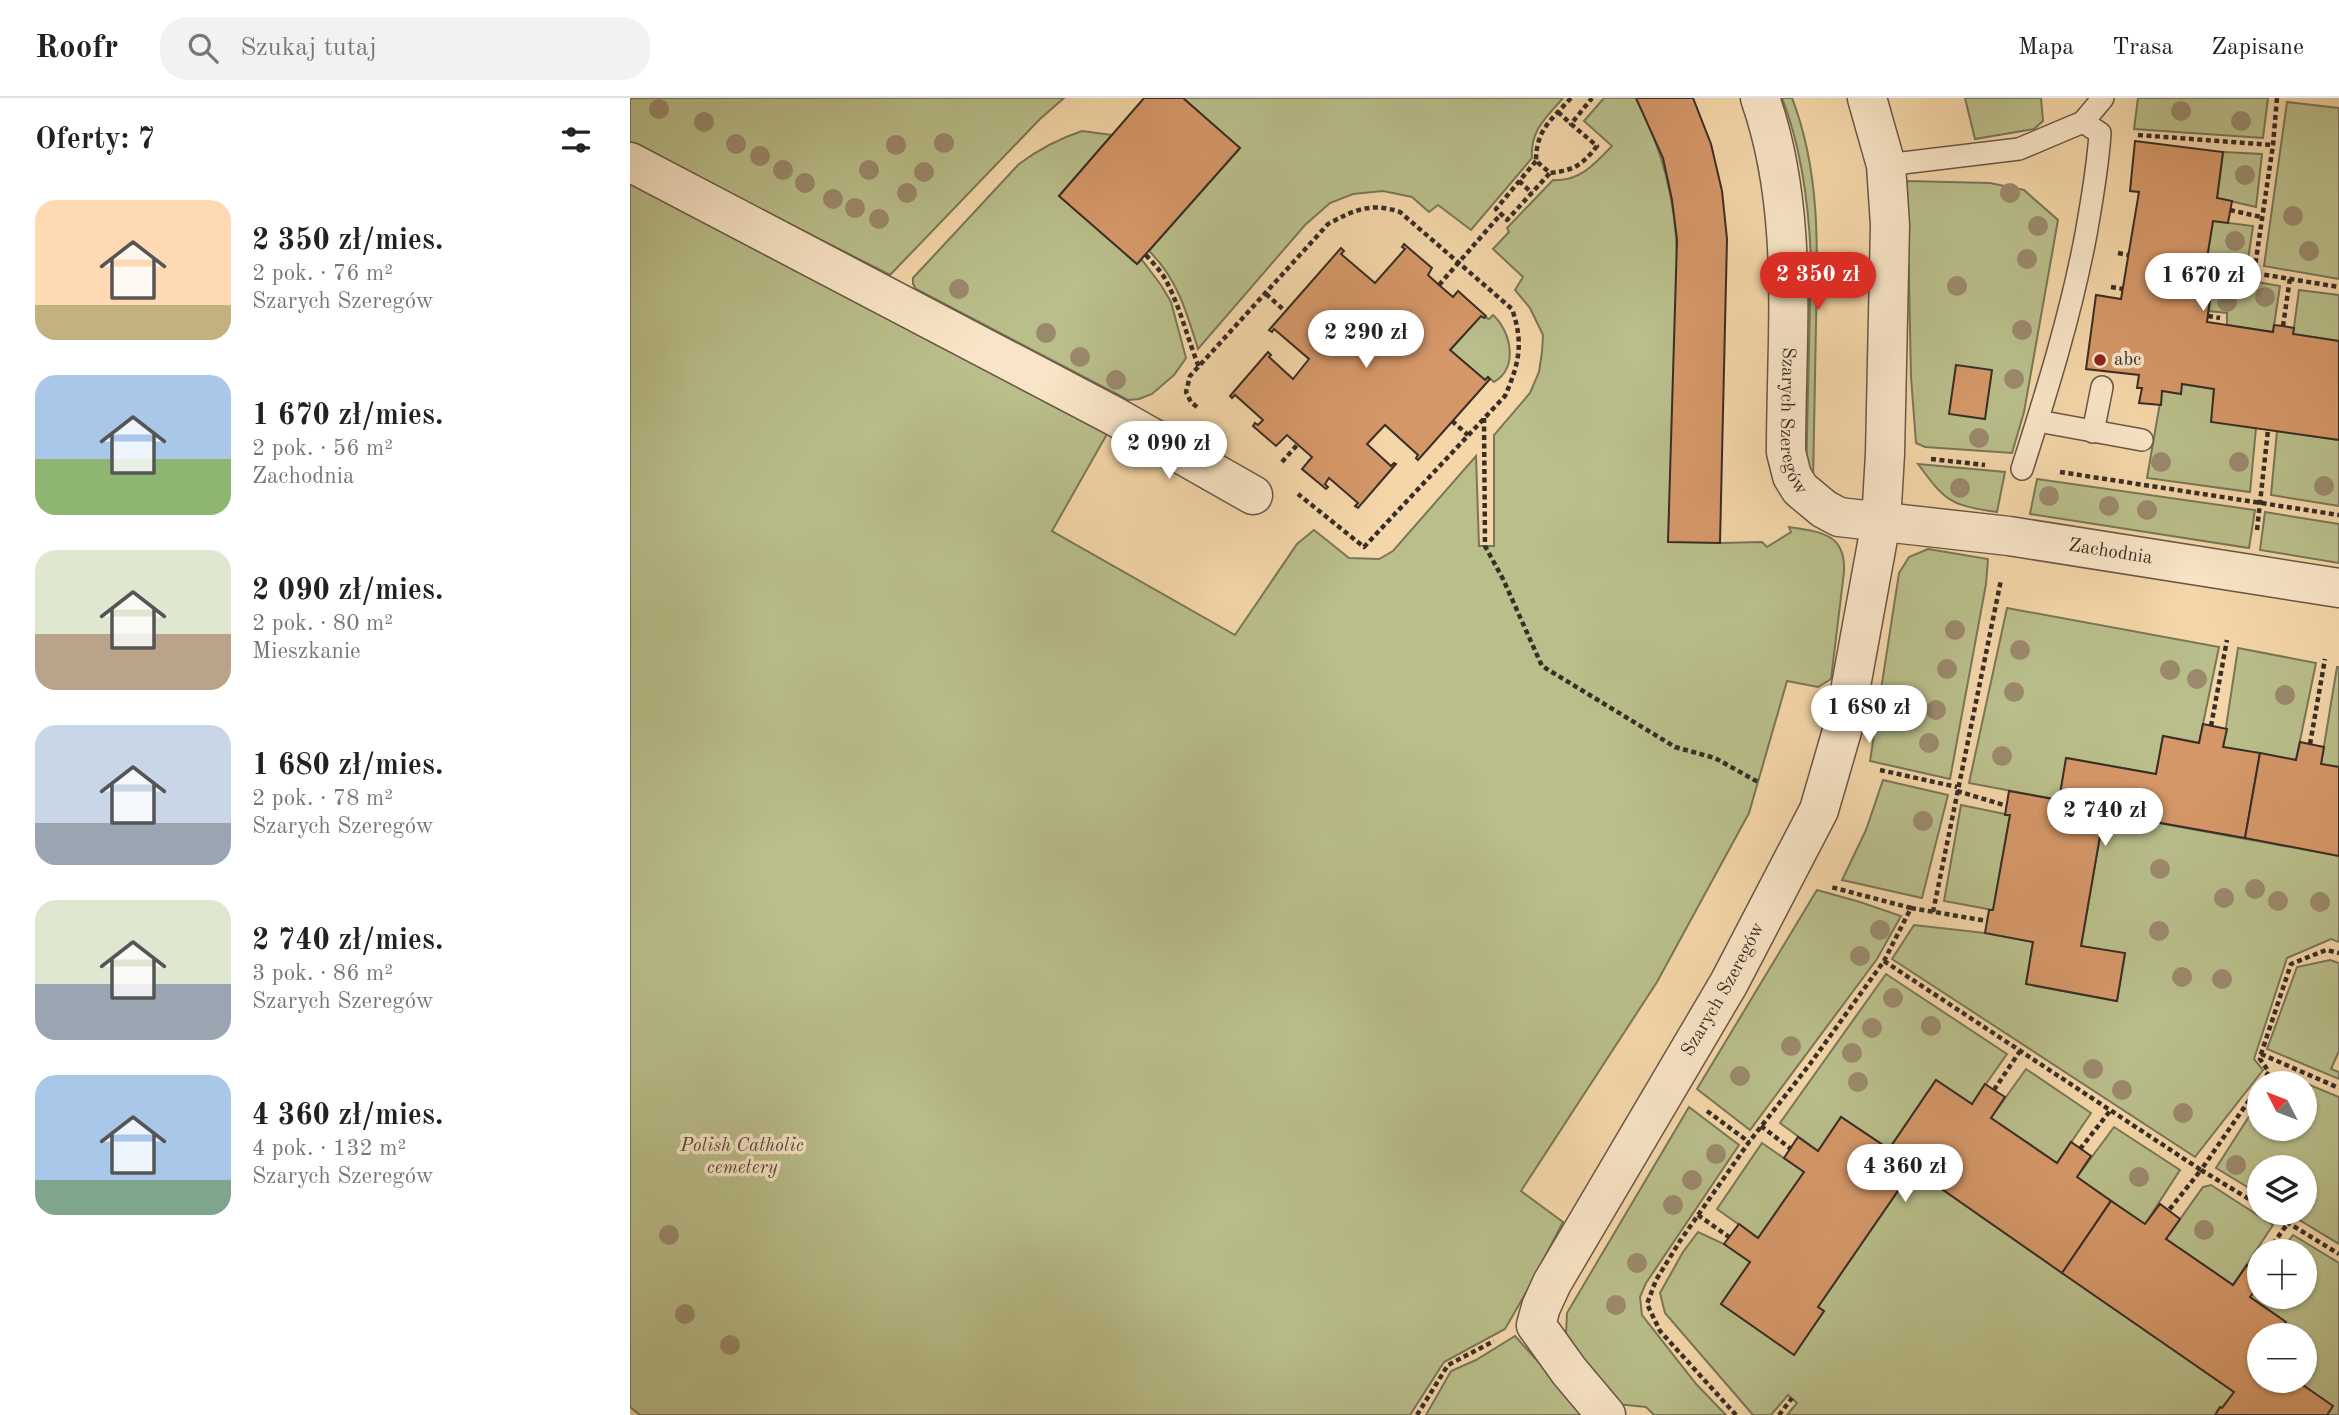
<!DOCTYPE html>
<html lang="pl">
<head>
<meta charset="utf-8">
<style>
  body { margin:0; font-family:"Old Standard TT",serif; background:#f2f2f2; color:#222; height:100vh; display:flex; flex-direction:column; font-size:26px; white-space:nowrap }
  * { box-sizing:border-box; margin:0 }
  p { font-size:23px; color:#767676 }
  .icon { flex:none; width:38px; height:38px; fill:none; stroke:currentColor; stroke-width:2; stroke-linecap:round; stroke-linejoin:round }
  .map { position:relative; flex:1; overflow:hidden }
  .side { display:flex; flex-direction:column; background:#fff; width:630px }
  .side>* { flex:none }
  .needle { width:46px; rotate:312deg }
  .controls { position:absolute; left:1617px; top:973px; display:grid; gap:14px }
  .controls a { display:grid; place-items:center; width:70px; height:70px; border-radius:50%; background:#fff; box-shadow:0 2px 5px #0004; font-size:35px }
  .price { position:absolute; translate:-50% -60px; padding:0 16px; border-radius:24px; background:#fff; color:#222; font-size:23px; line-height:46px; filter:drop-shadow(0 2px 4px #0008) }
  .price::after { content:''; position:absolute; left:50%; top:42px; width:21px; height:16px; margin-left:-10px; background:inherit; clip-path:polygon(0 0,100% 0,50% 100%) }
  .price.on { background:#d93025; color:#fff }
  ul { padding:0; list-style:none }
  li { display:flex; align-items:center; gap:21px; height:175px; padding:0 35px }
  li span { display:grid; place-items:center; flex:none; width:196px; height:140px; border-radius:21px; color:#555 }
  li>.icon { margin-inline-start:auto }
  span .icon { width:84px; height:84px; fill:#fffc; stroke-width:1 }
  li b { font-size:30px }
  h2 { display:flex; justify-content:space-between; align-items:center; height:84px; padding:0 35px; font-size:30px }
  header { display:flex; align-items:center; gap:42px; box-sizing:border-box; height:98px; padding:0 35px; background:#fff; border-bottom:2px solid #e0e0e0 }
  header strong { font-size:33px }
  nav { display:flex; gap:38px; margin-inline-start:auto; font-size:24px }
  .search { width:490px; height:63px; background:#f2f2f2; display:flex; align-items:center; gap:18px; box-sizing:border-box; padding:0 24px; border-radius:28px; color:#767676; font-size:26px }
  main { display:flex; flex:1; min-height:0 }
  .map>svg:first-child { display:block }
</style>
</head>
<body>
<header>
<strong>Roofr</strong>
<div class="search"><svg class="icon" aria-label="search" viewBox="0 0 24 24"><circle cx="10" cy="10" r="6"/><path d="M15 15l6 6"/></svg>Szukaj tutaj</div>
<nav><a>Mapa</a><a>Trasa</a><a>Zapisane</a></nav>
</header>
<main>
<section class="side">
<h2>Oferty: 7<svg class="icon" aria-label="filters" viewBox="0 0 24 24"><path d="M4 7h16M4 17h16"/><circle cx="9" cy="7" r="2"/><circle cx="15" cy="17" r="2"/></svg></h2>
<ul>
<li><span style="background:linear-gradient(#ffd9b3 75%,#c2b280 0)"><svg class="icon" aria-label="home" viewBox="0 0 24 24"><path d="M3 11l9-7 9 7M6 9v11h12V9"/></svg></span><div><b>2 350 zł/mies.</b><p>2 pok. · 76 m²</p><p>Szarych Szeregów</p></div></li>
<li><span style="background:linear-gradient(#a9c7e8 60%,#8fb573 0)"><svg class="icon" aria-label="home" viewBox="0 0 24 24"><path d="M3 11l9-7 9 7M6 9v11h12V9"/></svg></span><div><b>1 670 zł/mies.</b><p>2 pok. · 56 m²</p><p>Zachodnia</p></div></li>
<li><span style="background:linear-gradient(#dfe7d0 60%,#b9a48a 0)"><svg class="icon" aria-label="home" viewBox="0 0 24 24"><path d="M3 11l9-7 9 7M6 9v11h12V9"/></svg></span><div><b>2 090 zł/mies.</b><p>2 pok. · 80 m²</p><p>Mieszkanie</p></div></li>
<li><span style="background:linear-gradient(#c9d6e8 70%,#9aa5b1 0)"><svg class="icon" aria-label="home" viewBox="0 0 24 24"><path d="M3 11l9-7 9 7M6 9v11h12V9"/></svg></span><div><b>1 680 zł/mies.</b><p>2 pok. · 78 m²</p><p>Szarych Szeregów</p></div></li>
<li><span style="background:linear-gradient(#dfe7d0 60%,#9aa5b1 0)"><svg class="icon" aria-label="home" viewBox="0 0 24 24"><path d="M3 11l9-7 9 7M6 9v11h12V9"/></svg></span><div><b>2 740 zł/mies.</b><p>3 pok. · 86 m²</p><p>Szarych Szeregów</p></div></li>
<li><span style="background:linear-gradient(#a9c7e8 75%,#7fa58c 0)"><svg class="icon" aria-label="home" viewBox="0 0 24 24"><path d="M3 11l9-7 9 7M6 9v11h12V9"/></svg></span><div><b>4 360 zł/mies.</b><p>4 pok. · 132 m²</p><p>Szarych Szeregów</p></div></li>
</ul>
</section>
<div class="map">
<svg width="1709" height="1317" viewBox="0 0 1709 1317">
  <rect width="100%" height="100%" fill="#f4d6a8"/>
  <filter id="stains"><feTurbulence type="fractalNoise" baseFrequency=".00286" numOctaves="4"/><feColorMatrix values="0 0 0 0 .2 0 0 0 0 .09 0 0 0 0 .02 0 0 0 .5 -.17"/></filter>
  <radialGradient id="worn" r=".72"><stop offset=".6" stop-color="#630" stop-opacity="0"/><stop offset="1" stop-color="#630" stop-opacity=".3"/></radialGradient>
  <g fill="#b9be8a" stroke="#797658" stroke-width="2">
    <path d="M0 0H434L410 21 260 177 0 44Z"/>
    <path d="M553 0H933C916 20 900 32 902 60L841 132 808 107 799 114 782 99 753 93 723 96 700 105 675 127 568 251C557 215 547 180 519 153L610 50Z"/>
    <path d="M974 0H1006C1033 52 1047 106 1047 165L1090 445 1132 444 1137 449 1161 434 1159 429C1190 434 1216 435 1214 474L1201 581 1188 589 1157 583 1119 715 1027 884 891 1093 933 1124 898 1191 875 1231 814 1264 780 1317H10L0 1309V83L477 336 422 433 605 537 667 446 684 432 719 460 749 461 763 453 846 358 849 448H864V337L900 295 909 274 912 254 913 237 900 210 885 192 893 179 863 151 879 134 877 130 923 82C949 84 965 66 982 48L954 23Z"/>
    <path d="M1152 0H1162C1190 72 1188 150 1186 226 1185 280 1184 333 1183 386L1176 380 1181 163C1179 109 1172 51 1152 0Z"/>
    <path d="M1335 0H1411L1413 23 1404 31 1345 41Z"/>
    <path d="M1508 0H1638L1633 40 1504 31Z"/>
    <path d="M1657 4 1709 10V181L1634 168Z"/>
    <path d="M452 33 482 37 429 98 507 166 512 162 531 187 541 204 556 260 544 277 522 296 509 301 498 302 286 191 283 186V180L389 66C409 51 428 41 452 33Z"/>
    <path d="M1593 54 1632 56 1626 109 1587 100Z"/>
    <path d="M1277 83 1360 85 1394 92 1428 122 1394 314 1382 355 1295 349 1286 345 1281 279Z"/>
    <path d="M1583 123 1623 128 1615 182 1650 188 1643 234 1597 227V215L1579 213 1581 193 1572 191Z"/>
    <path d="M1669 192 1709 197V243L1663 236Z"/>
    <path d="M863 217C881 233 889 270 864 284L858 279 855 282 820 252 851 218 859 221Z"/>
    <path d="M1552 286 1584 291 1583 300 1626 330 1620 394 1517 380 1532 293Z"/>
    <path d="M1647 333 1709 342V408L1641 397Z"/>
    <path d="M1288 366 1375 374 1367 414C1320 407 1316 404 1288 366Z"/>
    <path d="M1407 381 1625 412 1619 450 1400 416Z"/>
    <path d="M1635 414 1709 426V465L1630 452Z"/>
    <path d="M1298 451 1358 461 1356 486 1320 681 1240 663 1269 475 1279 459Z"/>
    <path d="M1377 510 1589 549 1569 645 1533 638 1526 676 1437 660 1429 702 1339 685Z"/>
    <path d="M1608 550 1686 565 1666 662 1593 649Z"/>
    <path d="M1707 569H1709V669L1691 666Z"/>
    <path d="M1253 682 1318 697 1292 800 1212 782 1236 732Z"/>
    <path d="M1331 707 1380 717 1363 812 1314 803Z"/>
    <path d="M1474 715 1709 758V844L1701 841 1657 860 1624 961 1633 972 1565 1059 1262 861 1284 827 1355 835 1403 844 1396 886 1487 903 1495 856 1451 848Z"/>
    <path d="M1187 792 1230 804 1271 818 1247 861 1120 1032 1067 991Z"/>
    <path d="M1700 862 1709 865V953L1701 971 1709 974V981L1637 951 1667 869Z"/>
    <path d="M1256 876 1377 956 1342 1006 1306 982 1259 1051 1211 1019 1188 1053 1150 1025Z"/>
    <path d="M1396 971 1461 1015 1427 1065 1361 1020Z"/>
    <path d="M1675 985 1709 999V1146L1658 1115H1675V1069H1629V1096L1586 1070 1629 1003V1031H1675Z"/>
    <path d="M1059 1009 1109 1047 1016 1185 1010 1199 1012 1217 1067 1287 1096 1317H1024L1016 1309 987 1306 976 1295 936 1236 937 1215Z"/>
    <path d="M1484 1029 1550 1072 1515 1126 1447 1079Z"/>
    <path d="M1132 1045 1174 1074 1128 1140 1087 1111Z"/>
    <path d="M1283 1071 1604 1294 1592 1310 1590 1309 1585 1317H1157L1167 1305 1158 1297 1141 1317H1123L1035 1215 1030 1195 1053 1154 1068 1134 1094 1146 1120 1164 1091 1206 1164 1256 1194 1213 1188 1209Z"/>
    <path d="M1581 1087 1643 1127 1603 1187 1536 1141 1573 1089Z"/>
    <path d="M1663 1137 1709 1165V1317H1697L1702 1308 1667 1283H1675V1237H1647L1656 1224 1620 1199 1629 1187V1199H1675V1153H1651Z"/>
    <path d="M885 1238 956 1317H796L821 1273 846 1262Z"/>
  </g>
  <g fill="#d59768" stroke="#392d27" stroke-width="2">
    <path d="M514 0H553L610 50 507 166 429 98Z"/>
    <path d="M1006 0H1063L1081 46 1092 93 1097 141 1090 445 1038 444 1047 142 1042 102 1033 60Z"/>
    <path d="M1505 43 1593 54 1587 100 1602 103 1598 125 1583 123 1572 191 1581 193 1577 224 1643 234 1644 227 1653 228 1664 230 1663 236 1709 243V342L1581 324 1584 291 1552 286 1551 296 1532 293 1531 307 1509 305 1512 290H1507L1509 277 1456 271 1466 197 1491 201 1509 94 1500 93Z"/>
    <path d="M774 146 802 170 798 177 809 187 823 199 828 193 856 218 854 220 851 218 820 252 855 282 858 279 860 281 788 362 786 360 788 357 755 327 737 346 761 368 764 365 766 366 728 410 725 408 728 405 699 380 695 386 698 389 696 391 672 371 682 359 657 337 646 348 623 328 625 325 628 327 633 322 605 297 602 300 600 298 638 254 641 257 639 259 663 281 679 261 644 231 642 234 639 232 711 150 714 153 711 156 745 185 775 151 772 149Z"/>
    <path d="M1326 267 1362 272 1355 321 1319 316Z"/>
    <path d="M1573 626 1597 631 1593 649 1630 655 1615 740 1474 715 1451 848 1495 855 1487 903 1396 886 1403 844 1355 835 1359 812H1363L1380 717H1375L1379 693 1429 702 1436 660 1526 676 1533 638 1569 645Z"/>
    <path d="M1670 644 1694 649 1691 666 1709 669V758L1615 740 1630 655 1666 662Z"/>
    <path d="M1306 982 1342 1006 1355 986 1364 992 1375 999 1361 1020 1427 1065 1441 1044 1461 1058 1447 1079 1481 1103 1432 1175 1283 1071 1188 1209 1194 1213 1164 1257 1091 1206 1120 1164 1094 1146 1109 1126 1128 1140 1174 1074 1154 1060 1168 1039 1188 1053 1211 1019 1259 1051Z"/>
    <path d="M1481 1103 1515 1126 1530 1106 1550 1121 1536 1141 1603 1187 1617 1167 1629 1176V1187L1620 1199 1656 1224 1647 1237H1629V1283H1667L1703 1308 1697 1317H1585L1590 1309 1592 1310 1604 1294 1432 1175Z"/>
  </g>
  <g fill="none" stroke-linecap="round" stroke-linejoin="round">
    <g stroke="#685747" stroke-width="24">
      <g id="service">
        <path d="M1256 67 1389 51 1453 24"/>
        <path d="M1408 323 1512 342"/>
        <path d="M1463 334 1472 289"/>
        <path d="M1392 371C1417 293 1441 216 1456 136 1462 102 1468 69 1470 35L1453 24 1473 0"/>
      </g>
    </g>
    <g stroke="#685747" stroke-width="41">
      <g id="minor">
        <path id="s1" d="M1130 0C1170 114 1156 235 1156 354L1162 378 1170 391 1194 411 1209 419 1379 438 1709 490"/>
        <path d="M0 64 484 318 623 397"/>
        <path id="s2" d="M976 1317 939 1273 906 1227 911 1209 922 1185 1099 885 1189 712 1214 626 1251 424 1255 356 1260 127 1256 67 1237 0"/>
      </g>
    </g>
    <g stroke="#392d27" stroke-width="4.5" stroke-dasharray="5 3.5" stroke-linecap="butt">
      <path d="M941 0C921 22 906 32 906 63L920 75C945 72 952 67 967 48L941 26 962 0"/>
      <path d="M1647 0 1643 47 1624 175 1709 189"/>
      <path d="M928 14 941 26"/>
      <path d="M1508 37 1643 47"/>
      <path d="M906 63 866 111 877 122 920 75"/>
      <path d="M889 83 902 95"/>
      <path d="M1600 112 1631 119"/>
      <path d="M1488 155 1498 157"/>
      <path d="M516 157C522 164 529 171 534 179 550 207 557 240 569 269"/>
      <path d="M809 187 871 116"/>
      <path d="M1481 189 1493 191"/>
      <path d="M636 196 655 213"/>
      <path d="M1578 218 1590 220"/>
      <path d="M1653 228 1660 180"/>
      <path d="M567 309 561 304 556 294 560 278 698 126C724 112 741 104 770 114L882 211C894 245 889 266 875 298L734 449 668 396"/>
      <path d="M854 320 855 448 873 481 912 568 1045 649 1085 660 1128 684"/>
      <path d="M822 323 838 337"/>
      <path d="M1301 361 1355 367"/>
      <path d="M652 364 667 347"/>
      <path d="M1430 374 1709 417"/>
      <path d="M1627 432 1638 332"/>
      <path d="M1581 628 1597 542"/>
      <path d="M1680 646 1695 561"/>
      <path d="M1250 672 1327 689"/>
      <path d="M1327 693 1377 708"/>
      <path d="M1281 810 1357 823"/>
      <path d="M1303 814 1371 482"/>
      <path d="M1254 863 1571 1072 1539 1112"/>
      <path d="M1631 956 1709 990"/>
      <path d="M1631 985 1639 974 1630 961 1631 956 1661 866 1696 852 1709 855"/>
      <path d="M1629 988 1571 1072 1629 1107"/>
      <path d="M1364 992 1390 953"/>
      <path d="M1077 1013 1119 1044"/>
      <path d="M1131 1028 1161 1051"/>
      <path d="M1450 1051 1480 1013"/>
      <path d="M1642 1115 1709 1156"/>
      <path d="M1068 1117 1099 1139"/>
      <path d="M1638 1153 1658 1125"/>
      <path d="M1625 1173 1629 1166"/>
      <path d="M787 1317 818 1267 864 1243"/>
      <path d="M1106 1317 1030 1233 1017 1206 1026 1182 1050 1143 1119 1044 1180 966 1254 863 1281 810 1201 789"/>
      <path d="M1149 1317 1162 1300"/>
    </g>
    <use href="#service" stroke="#f8e4c6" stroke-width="21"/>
    <use href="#minor" stroke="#f8e4c6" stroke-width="38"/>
  </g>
  <g fill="#9b896c">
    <circle cx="29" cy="11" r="10"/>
    <circle cx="1551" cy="13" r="10"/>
    <circle cx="1611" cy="23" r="10"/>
    <circle cx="74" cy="24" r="10"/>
    <circle cx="314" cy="45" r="10"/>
    <circle cx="106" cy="46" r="10"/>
    <circle cx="266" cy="47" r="10"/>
    <circle cx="130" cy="58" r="10"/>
    <circle cx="153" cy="72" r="10"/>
    <circle cx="239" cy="72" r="10"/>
    <circle cx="294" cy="74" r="10"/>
    <circle cx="1615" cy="77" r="10"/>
    <circle cx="175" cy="85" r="10"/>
    <circle cx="277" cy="95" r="10"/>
    <circle cx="1380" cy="95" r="10"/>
    <circle cx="203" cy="101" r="10"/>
    <circle cx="225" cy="110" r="10"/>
    <circle cx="1663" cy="118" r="10"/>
    <circle cx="249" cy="121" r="10"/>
    <circle cx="1408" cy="128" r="10"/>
    <circle cx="1605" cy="143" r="10"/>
    <circle cx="1679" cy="153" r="10"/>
    <circle cx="1397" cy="161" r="10"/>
    <circle cx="1601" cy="168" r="10"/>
    <circle cx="1327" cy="188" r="10"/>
    <circle cx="329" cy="191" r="10"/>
    <circle cx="1635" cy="199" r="10"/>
    <circle cx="1597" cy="204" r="10"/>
    <circle cx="1392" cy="232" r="10"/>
    <circle cx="416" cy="235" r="10"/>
    <circle cx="450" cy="259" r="10"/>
    <circle cx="1384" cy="281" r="10"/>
    <circle cx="486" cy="282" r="10"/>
    <circle cx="1349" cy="340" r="10"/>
    <circle cx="1531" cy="364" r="10"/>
    <circle cx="1609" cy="364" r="10"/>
    <circle cx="1694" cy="388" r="10"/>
    <circle cx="1330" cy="390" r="10"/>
    <circle cx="1419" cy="398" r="10"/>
    <circle cx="1479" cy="408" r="10"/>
    <circle cx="1517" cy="412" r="10"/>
    <circle cx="1325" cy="532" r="10"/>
    <circle cx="1390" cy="552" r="10"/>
    <circle cx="1317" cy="571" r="10"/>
    <circle cx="1540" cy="572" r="10"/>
    <circle cx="1567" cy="581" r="10"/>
    <circle cx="1384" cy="594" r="10"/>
    <circle cx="1655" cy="597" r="10"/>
    <circle cx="1306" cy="612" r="10"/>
    <circle cx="1299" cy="645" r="10"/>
    <circle cx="1372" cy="658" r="10"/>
    <circle cx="1293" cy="723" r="10"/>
    <circle cx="1530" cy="771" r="10"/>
    <circle cx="1625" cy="791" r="10"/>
    <circle cx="1594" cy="800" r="10"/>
    <circle cx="1648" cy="803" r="10"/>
    <circle cx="1690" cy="804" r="10"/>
    <circle cx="1250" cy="832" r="10"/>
    <circle cx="1529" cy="833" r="10"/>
    <circle cx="1230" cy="858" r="10"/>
    <circle cx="1552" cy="879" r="10"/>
    <circle cx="1592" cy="881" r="10"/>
    <circle cx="1263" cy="900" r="10"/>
    <circle cx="1301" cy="928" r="10"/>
    <circle cx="1242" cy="930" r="10"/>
    <circle cx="1161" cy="948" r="10"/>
    <circle cx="1222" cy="955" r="10"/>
    <circle cx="1463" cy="971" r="10"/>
    <circle cx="1110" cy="978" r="10"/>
    <circle cx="1228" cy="984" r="10"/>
    <circle cx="1492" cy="992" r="10"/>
    <circle cx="1553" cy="1015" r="10"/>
    <circle cx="1086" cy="1056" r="10"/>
    <circle cx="1606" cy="1067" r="10"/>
    <circle cx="1509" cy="1079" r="10"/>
    <circle cx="1062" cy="1082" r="10"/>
    <circle cx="1043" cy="1107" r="10"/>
    <circle cx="1574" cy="1132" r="10"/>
    <circle cx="39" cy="1137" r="10"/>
    <circle cx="1007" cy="1165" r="10"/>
    <circle cx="986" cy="1207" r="10"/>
    <circle cx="55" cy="1216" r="10"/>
    <circle cx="100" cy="1247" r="10"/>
  </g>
  <circle fill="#8f2418" stroke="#f8e4c6" stroke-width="2.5" cx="1470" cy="262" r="7"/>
  <g text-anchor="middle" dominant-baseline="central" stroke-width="7" stroke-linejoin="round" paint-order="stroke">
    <g font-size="19" fill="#392d27" stroke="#f8e4c6" text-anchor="start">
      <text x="1484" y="262">abc</text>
    </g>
    <g font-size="19" fill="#392d27" stroke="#f8e4c6">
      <text stroke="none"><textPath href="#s1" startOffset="327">Szarych Szeregów</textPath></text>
      <text stroke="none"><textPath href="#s1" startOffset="719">Zachodnia</textPath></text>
      <text stroke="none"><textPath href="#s2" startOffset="499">Szarych Szeregów</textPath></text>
    </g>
    <g font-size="19" font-style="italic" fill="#534a3b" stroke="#f8e4c6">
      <text x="112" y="1048">Polish Catholic<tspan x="112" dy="22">cemetery</tspan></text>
    </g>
  </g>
  <rect width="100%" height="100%" filter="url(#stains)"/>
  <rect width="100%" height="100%" fill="url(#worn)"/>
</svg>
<div class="controls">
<a><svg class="needle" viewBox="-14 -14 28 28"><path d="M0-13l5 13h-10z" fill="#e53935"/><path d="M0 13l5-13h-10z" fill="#767676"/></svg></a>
<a><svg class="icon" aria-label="layers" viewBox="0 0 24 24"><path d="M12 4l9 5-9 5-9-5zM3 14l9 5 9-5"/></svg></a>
<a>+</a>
<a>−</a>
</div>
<b class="price on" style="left:1188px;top:214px">2 350 zł</b>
<b class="price" style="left:1573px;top:215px">1 670 zł</b>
<b class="price" style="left:736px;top:272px">2 290 zł</b>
<b class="price" style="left:539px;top:383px">2 090 zł</b>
<b class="price" style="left:1239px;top:647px">1 680 zł</b>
<b class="price" style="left:1475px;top:750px">2 740 zł</b>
<b class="price" style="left:1275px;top:1106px">4 360 zł</b>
</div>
</main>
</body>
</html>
